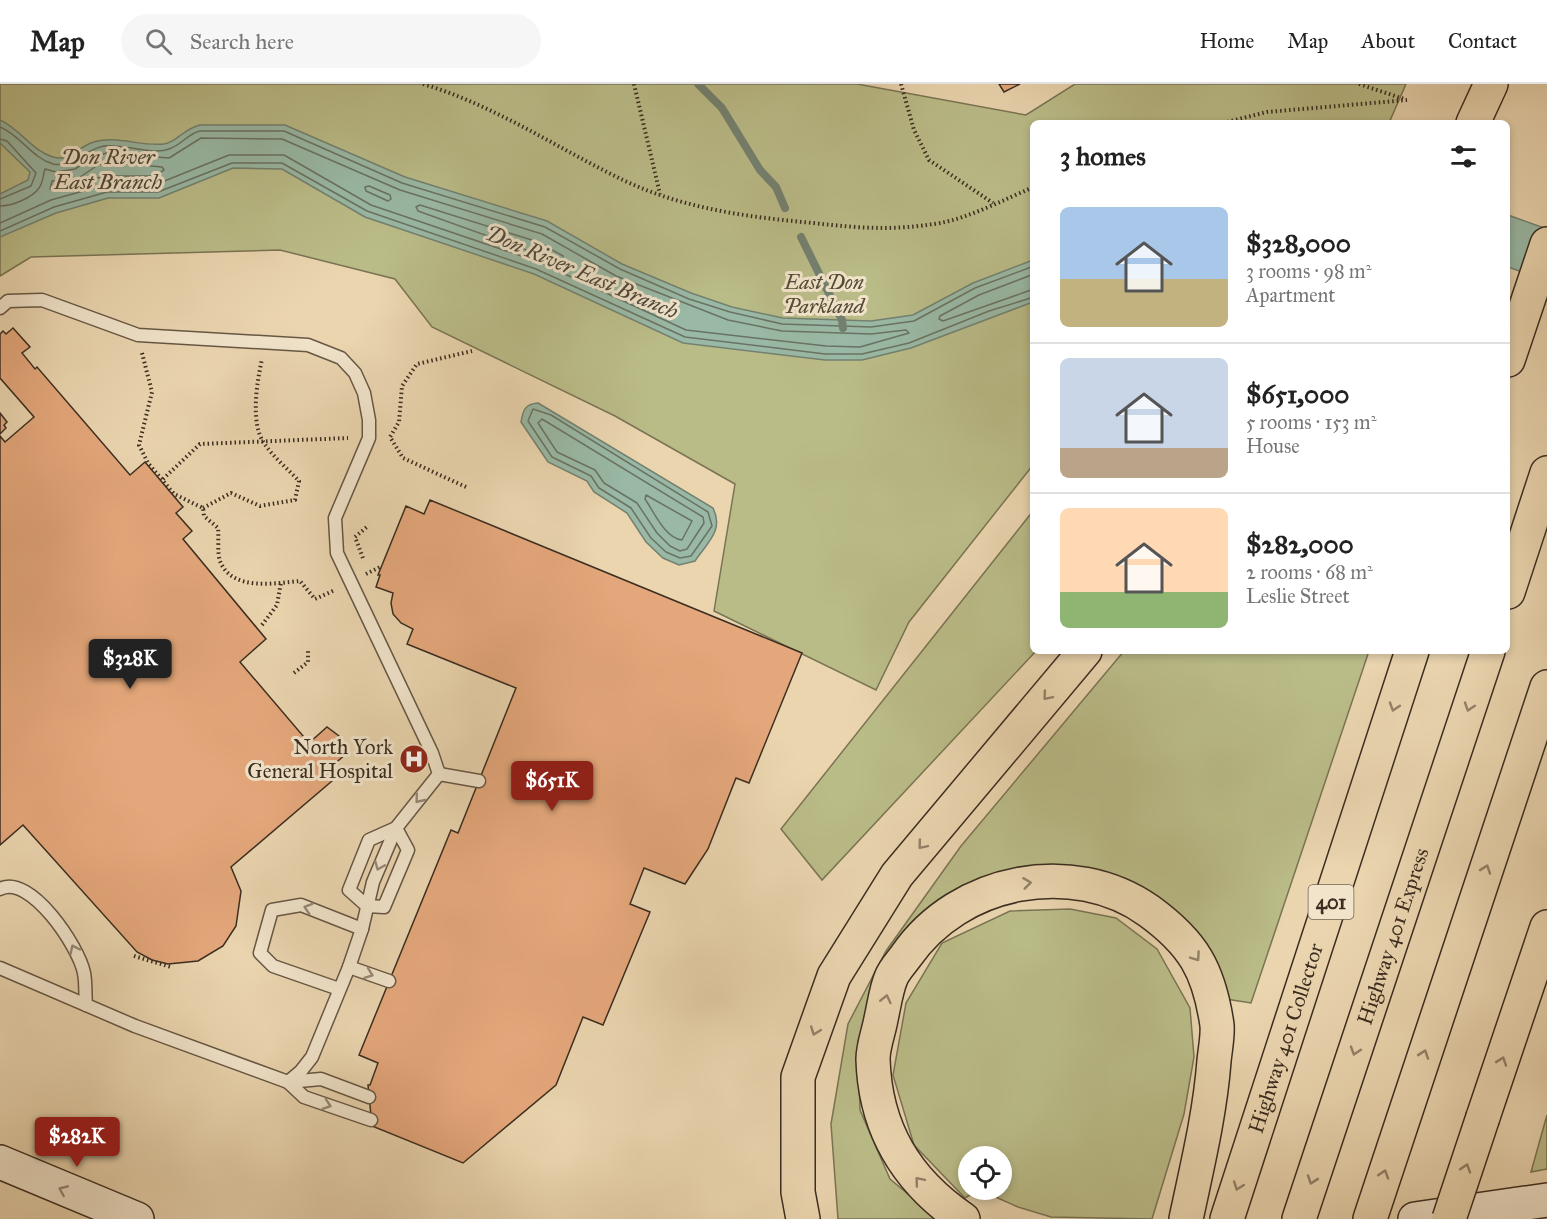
<!DOCTYPE html>
<html lang="en">
<head>
<meta charset="utf-8">
<style>
  body { margin:0; font-family:"IM FELL Great Primer",serif; background:#f6f6f6; color:#222; height:100vh; display:flex; flex-direction:column; font-size:22px; white-space:nowrap }
  * { box-sizing:border-box; margin:0 }
  p { font-size:20px; color:#767676 }
  .icon { flex:none; width:33px; height:33px; fill:none; stroke:currentColor; stroke-width:2; stroke-linecap:round; stroke-linejoin:round }
  .map { position:relative; flex:1; overflow:hidden }
  .details { position:absolute; left:1030px; top:36px; width:480px; height:534px; display:flex; flex-direction:column; background:#fff; border-radius:9px; box-shadow:0 3px 9px #0003 }
  .details>* { flex:none }
  .tools { position:absolute; left:958px; top:1062px; display:grid; gap:12px }
  .tools a { display:grid; place-items:center; width:54px; height:54px; border-radius:50%; background:#fff; box-shadow:0 3px 9px #0003; font-size:30px }
  .price { position:absolute; translate:-50% -51px; padding:0 14px; border-radius:6px; background:#8f2418; color:#fff; font-size:20px; line-height:39px; filter:drop-shadow(0 2px 3px #0008) }
  .price::after { content:''; position:absolute; left:50%; top:36px; width:18px; height:14px; margin-left:-9px; background:inherit; clip-path:polygon(0 0,100% 0,50% 100%) }
  .price.selected { background:#222; color:#fff }
  ul { padding:0; list-style:none }
  li { display:flex; align-items:center; gap:18px; height:150px; padding:0 30px }
  li+li { border-top:2px solid #e0e0e0 }
  li span { display:grid; place-items:center; flex:none; width:168px; height:120px; border-radius:9px; color:#555 }
  li>.icon { margin-inline-start:auto }
  span .icon { width:72px; height:72px; fill:#fffc; stroke-width:1 }
  li b { font-size:26px }
  h2 { display:flex; justify-content:space-between; align-items:center; height:72px; padding:0 30px; font-size:26px }
  header { display:flex; align-items:center; gap:36px; box-sizing:border-box; height:84px; padding:0 30px; background:#fff; border-bottom:2px solid #e0e0e0 }
  header strong { font-size:28px }
  nav { display:flex; gap:33px; margin-inline-start:auto; font-size:21px }
  .search { width:420px; height:54px; background:#f6f6f6; display:flex; align-items:center; gap:15px; box-sizing:border-box; padding:0 21px; border-radius:33px; color:#767676; font-size:22px }
  .map>svg:first-child { display:block }
</style>
</head>
<body>
<header>
<strong>Map</strong>
<div class="search"><svg class="icon" aria-label="search" viewBox="0 0 24 24"><circle cx="10" cy="10" r="6"/><path d="M15 15l6 6"/></svg>Search here</div>
<nav><a>Home</a><a>Map</a><a>About</a><a>Contact</a></nav>
</header>
<div class="map">
<svg width="1547" height="1135" viewBox="0 0 1547 1135">
  <rect width="100%" height="100%" fill="#ead5af"/>
  <filter id="stains"><feTurbulence type="fractalNoise" baseFrequency=".00333" numOctaves="4"/><feColorMatrix values="0 0 0 0 .2 0 0 0 0 .09 0 0 0 0 .02 0 0 0 .5 -.17"/></filter>
  <radialGradient id="worn" r=".72"><stop offset=".6" stop-color="#630" stop-opacity="0"/><stop offset="1" stop-color="#630" stop-opacity=".3"/></radialGradient>
  <g fill="#babc88" stroke="#7a7454" stroke-width="1.5">
    <path d="M0 0H857L1026 31 1075 0H1406L1389 39H1034L1033 381 909 538 876 606 714 527 735 400 615 332 432 243 395 195 280 166 31 173 0 192Z"/>
    <path d="M1033 427 1034 567H1036L822 796 781 745Z"/>
    <path d="M1124 567H1369L1251 919 1226 915 1195 845 1156 817 1032 784 963 801 904 856 875 905 858 957 860 1026 890 1095 938 1135H838L831 1040 848 940 886 867 961 762Z"/>
    <path d="M1070 825 1116 834 1157 865 1190 924 1194 973 1184 1030 1152 1135 1051 1133 1018 1123 980 1106H1002V1072H969V1106H978L965 1114 914 1061 893 991 906 919 942 859 1010 827Z"/>
    <path d="M1547 1031V1085L1531 1088Z"/>
  </g>
  <g fill="#99b9a6" stroke="#738170" stroke-width="1.5">
    <path d="M0 36C20 45 32 67 53 73 68 78 78 64 91 59 115 50 140 63 164 60 176 59 183 45 200 41H285L405 93 547 137 622 180 691 209 732 223 783 234 871 237 913 231 973 199 1033 176V218L911 264 862 276H825L683 259 534 190 365 133 282 85 233 84 159 114H108L56 129 0 153V110L28 96 30 88 0 59Z"/>
    <path d="M1508 131 1547 145V197L1508 183Z"/>
    <path d="M538 319 713 424C724 446 708 458 695 477L679 481 663 474 646 458 627 429 594 408 587 397 548 378 521 338C523 326 525 320 538 319Z"/>
  </g>
  <g fill="none" stroke-linecap="round" stroke-linejoin="round">
    <g stroke="#6a7363" stroke-width="1.5">
      <path d="M0 43C20 51 32 74 53 80 73 84 86 65 104 62 123 59 152 72 169 65 182 61 187 50 200 47H284L402 99 545 143 620 185 689 215 730 228 782 240 871 243 914 237 975 204 1034 182"/>
      <path d="M0 55 7 57 36 89 31 102 0 115"/>
      <path d="M108 78 162 83 164 86 154 92H105L53 106 50 105 52 97 77 95 98 81Z"/>
      <path d="M369 102 390 111 391 115 388 117 366 107 365 103Z"/>
      <path d="M420 121 538 158 563 172 564 176 560 178 418 127 416 123Z"/>
      <path d="M0 122C12 122 32 114 39 104 43 99 43 91 45 85L56 88 75 85 95 72 107 69 169 74 201 54 282 55 400 106 542 150 616 192 728 236 782 247 871 250 906 246 909 249 860 263 826 262 686 246 539 178 371 121 284 71H229L157 100 105 101 51 116 0 139"/>
      <path d="M0 147 54 123 107 108H158L232 79H282L367 127 536 185 685 253 825 270H862L909 259 989 227 1034 213"/>
      <path d="M1034 190 979 211 940 232 939 235 943 237 1034 205"/>
      <path d="M533 325 551 331 708 428 712 442 691 472 680 474 666 468 651 454 631 424 599 404 591 392 552 373 528 337Z"/>
      <path d="M542 335 703 433 704 439 687 465 680 467 670 462 657 449 637 419 604 399 595 386 557 368 538 339Z"/>
      <path d="M646 411 692 437 682 456C665 454 654 428 645 415Z"/>
    </g>
    <g stroke="#738170" stroke-width="8">
      <path d="M698 0 722 24 760 86 776 103 785 124"/>
      <path d="M801 153 842 236 843 244"/>
    </g>
  </g>
  <g fill="#e4a77b" stroke="#3b2d20" stroke-width="1.5">
    <path d="M999 0H1020L1004 8Z"/>
    <path d="M13 244 30 263 22 269 35 285 37 283 130 391 145 378 183 423 176 429 192 447 183 455 266 555 240 578 309 659 327 643 339 652 345 661 347 669 331 683 339 691 231 783 241 807 236 842 223 862 198 877 168 880 152 876 137 868 23 741 0 761V352L5 358 34 333 0 294V250L3 247 6 250Z"/>
    <path d="M0 329 7 338 4 341 6 344 0 350Z"/>
    <path d="M430 416 802 569 749 699 736 694 708 765 685 800 644 784 630 820 650 828 603 941 583 933 556 1001 463 1079 372 1042 368 1001H370L378 979 359 971 451 746 458 749 516 604 407 560 413 545 401 539 393 530 391 519 393 509 376 503 380 491H378L406 422 424 430Z"/>
  </g>
  <g fill="none" stroke-linecap="round" stroke-linejoin="round">
    <g stroke="#675744" stroke-width="15">
      <g id="lane">
        <path d="M0 224 8 217 42 216 138 251 308 261 341 274 355 289 364 309 369 336V354L335 434 337 469 432 669 439 690 396 744 373 798 362 845 349 883 312 973 301 987 288 998 135 942 0 884"/>
        <path d="M439 690 479 697"/>
        <path d="M396 744 408 766 384 823 367 822 349 806 369 756Z"/>
        <path d="M0 805C30 789 79 863 84 889 86 899 85 911 86 921"/>
        <path d="M349 883 389 897"/>
        <path d="M339 905 273 882 260 869 272 826 301 821 362 845"/>
        <path d="M288 998 304 1013 371 1036"/>
        <path d="M288 998 321 995 369 1013"/>
      </g>
    </g>
    <g stroke="#3b2d20" stroke-width="36">
      <g id="secondary">
        <path d="M0 1078 137 1135"/>
        <path d="M1415 1135 1547 1116"/>
      </g>
    </g>
    <g stroke="#3b2d20" stroke-width="36">
      <g id="highway">
        <path d="M1473 39 1491 0"/>
        <path d="M1508 276 1547 160"/>
        <path d="M1508 508 1547 389"/>
        <path d="M1483 1033 1547 843"/>
        <path d="M803 1135 798 1108V993L834 892 897 791 1085 567"/>
        <path d="M963 1135C906 1096 875 1045 873 975 873 962 879 947 881 935 884 922 886 906 891 894 894 886 901 879 906 872 959 795 1073 773 1149 827 1193 859 1209 886 1217 941 1218 952 1215 966 1214 977 1210 1030 1197 1083 1186 1135"/>
        <path id="s1" d="M1227 1135 1412 567"/>
        <path id="s2" d="M1299 1135 1488 567"/>
        <path d="M1370 1135 1547 603"/>
      </g>
    </g>
    <g stroke="#3b2d20" stroke-width="4" stroke-dasharray="1.5 3" stroke-linecap="butt">
      <path d="M423 0C494 21 557 64 623 96 684 125 748 133 813 139 859 144 894 147 940 139 969 134 1005 115 1034 103"/>
      <path d="M634 0 660 110"/>
      <path d="M901 0 914 46 929 76 993 119"/>
      <path d="M1359 0 1404 15"/>
      <path d="M1223 39 1267 28 1407 16"/>
      <path d="M142 269 152 308 139 361 148 379 174 410 203 424 204 432 218 444C219 454 217 468 220 477 232 508 275 499 300 497L315 515 335 506"/>
      <path d="M163 395 200 360 348 354"/>
      <path d="M466 403 403 374 390 353 399 338 402 302 417 280 472 267"/>
      <path d="M203 424 231 409 260 422 295 416 299 397C288 385 273 373 264 359 250 339 257 298 262 275"/>
      <path d="M363 474 355 453 368 442"/>
      <path d="M366 490 380 483"/>
      <path d="M262 541 277 521 281 498"/>
      <path d="M294 589 308 578V566"/>
      <path d="M134 872 171 883"/>
    </g>
    <use href="#lane" stroke="#f1e4cb" stroke-width="12"/>
    <use href="#secondary" stroke="#f1e4cb" stroke-width="33"/>
    <use href="#highway" stroke="#ead5af" stroke-width="33"/>
    <g stroke="#3b2d20" stroke-width="36" stroke-linecap="butt">
      <path id="highway-bridge" d="M1449 1135 1483 1033"/>
    </g>
    <use href="#highway-bridge" stroke="#ead5af" stroke-width="33"/>
  </g>
  <defs><path id="oneway-chevron" d="M-2-3.5L2.5 0L-2 3.5" fill="none" stroke-width="1.6" stroke-linecap="round" stroke-linejoin="round" transform="scale(1.5)"/></defs>
  <g stroke="#928168">
    <use href="#oneway-chevron" transform="translate(1047 612) rotate(130)"/>
    <use href="#oneway-chevron" transform="translate(1394 623) rotate(108)"/>
    <use href="#oneway-chevron" transform="translate(1469 623) rotate(108)"/>
    <use href="#oneway-chevron" transform="translate(922 761) rotate(130)"/>
    <use href="#oneway-chevron" transform="translate(1486 785) rotate(-71)"/>
    <use href="#oneway-chevron" transform="translate(1027 799) rotate(-7)"/>
    <use href="#oneway-chevron" transform="translate(1196 873) rotate(55)"/>
    <use href="#oneway-chevron" transform="translate(886 915) rotate(-77)"/>
    <use href="#oneway-chevron" transform="translate(815 947) rotate(110)"/>
    <use href="#oneway-chevron" transform="translate(1355 967) rotate(108)"/>
    <use href="#oneway-chevron" transform="translate(1424 970) rotate(-71)"/>
    <use href="#oneway-chevron" transform="translate(1502 977) rotate(-71)"/>
    <use href="#oneway-chevron" transform="translate(1466 1084) rotate(-72)"/>
    <use href="#oneway-chevron" transform="translate(1384 1090) rotate(-72)"/>
    <use href="#oneway-chevron" transform="translate(1312 1096) rotate(109)"/>
    <use href="#oneway-chevron" transform="translate(919 1097) rotate(-130)"/>
    <use href="#oneway-chevron" transform="translate(1238 1102) rotate(110)"/>
  </g>
  <g stroke="#968876">
    <use href="#oneway-chevron" transform="translate(419 715) rotate(129)"/>
    <use href="#oneway-chevron" transform="translate(379 782) rotate(113)"/>
    <use href="#oneway-chevron" transform="translate(308 824) rotate(-163)"/>
    <use href="#oneway-chevron" transform="translate(74 865) rotate(-115)"/>
    <use href="#oneway-chevron" transform="translate(369 890) rotate(20)"/>
    <use href="#oneway-chevron" transform="translate(327 1021) rotate(19)"/>
    <use href="#oneway-chevron" transform="translate(63 1106) rotate(-157)"/>
  </g>
  <defs>
    <g id="hospital-disc" transform="scale(1.5)"><circle r="9.5" fill="#8f2418" stroke="#f1e4cb"/><path d="M-5-5h3v3.5h4V-5h3V5h-3V1.5h-4V5h-3Z" fill="#fff"/></g>
  </defs>
  <g fill-rule="evenodd">
    <use href="#hospital-disc" x="414" y="675"/>
  </g>
  <g text-anchor="middle" dominant-baseline="central" stroke-width="6" stroke-linejoin="round" paint-order="stroke">
    <rect fill="#f1e4cb" stroke="#726453" stroke-width="1.5" x="1308.5" y="801" width="45" height="34" rx="4.5"/>
    <g font-size="20" font-weight="bold" fill="#3b2d20">
      <text x="1331" y="818">401</text>
    </g>
    <g font-size="21" font-style="italic" fill="#544a35" stroke="#f1e4cb">
      <text x="824" y="198">East Don<tspan x="824" dy="24">Parkland</tspan></text>
    </g>
    <g font-size="21" fill="#3b2d20" stroke="#f1e4cb" text-anchor="end">
      <text x="393" y="663">North York<tspan x="393" dy="24">General Hospital</tspan></text>
    </g>
    <g font-size="21" fill="#3b2d20" stroke="#f1e4cb">
      <text stroke="none"><textPath href="#s2" startOffset="298">Highway 401 Express</textPath></text>
      <text stroke="none"><textPath href="#s1" startOffset="190">Highway 401 Collector</textPath></text>
    </g>
    <g font-size="22" font-style="italic" fill="#4e493b" stroke="#f1e4cb">
      <text x="108" y="72">Don River<tspan x="108" dy="25">East Branch</tspan></text>
      <text transform="translate(582 188) rotate(23)">Don River East Branch</text>
    </g>
  </g>
  <rect width="100%" height="100%" filter="url(#stains)"/>
  <rect width="100%" height="100%" fill="url(#worn)"/>
</svg>
<div class="tools">
<a><svg class="icon" aria-label="locate" viewBox="0 0 24 24"><circle cx="12" cy="12" r="6"/><path d="M12 2v4M12 18v4M2 12h4M18 12h4"/></svg></a>
</div>
<b class="price selected" style="left:130px;top:606px">$328K</b>
<b class="price" style="left:552px;top:728px">$651K</b>
<b class="price" style="left:77px;top:1084px">$282K</b>
<section class="details">
<h2>3 homes<svg class="icon" aria-label="filters" viewBox="0 0 24 24"><path d="M4 7h16M4 17h16"/><circle cx="9" cy="7" r="2"/><circle cx="15" cy="17" r="2"/></svg></h2>
<ul>
<li><span style="background:linear-gradient(#a9c7e8 60%,#c2b280 0)"><svg class="icon" aria-label="home" viewBox="0 0 24 24"><path d="M3 11l9-7 9 7M6 9v11h12V9"/></svg></span><div><b>$328,000</b><p>3 rooms · 98 m²</p><p>Apartment</p></div></li>
<li><span style="background:linear-gradient(#c9d6e8 75%,#b9a48a 0)"><svg class="icon" aria-label="home" viewBox="0 0 24 24"><path d="M3 11l9-7 9 7M6 9v11h12V9"/></svg></span><div><b>$651,000</b><p>5 rooms · 153 m²</p><p>House</p></div></li>
<li><span style="background:linear-gradient(#ffd9b3 70%,#8fb573 0)"><svg class="icon" aria-label="home" viewBox="0 0 24 24"><path d="M3 11l9-7 9 7M6 9v11h12V9"/></svg></span><div><b>$282,000</b><p>2 rooms · 68 m²</p><p>Leslie Street</p></div></li>
</ul>
</section>
</div>
</body>
</html>
